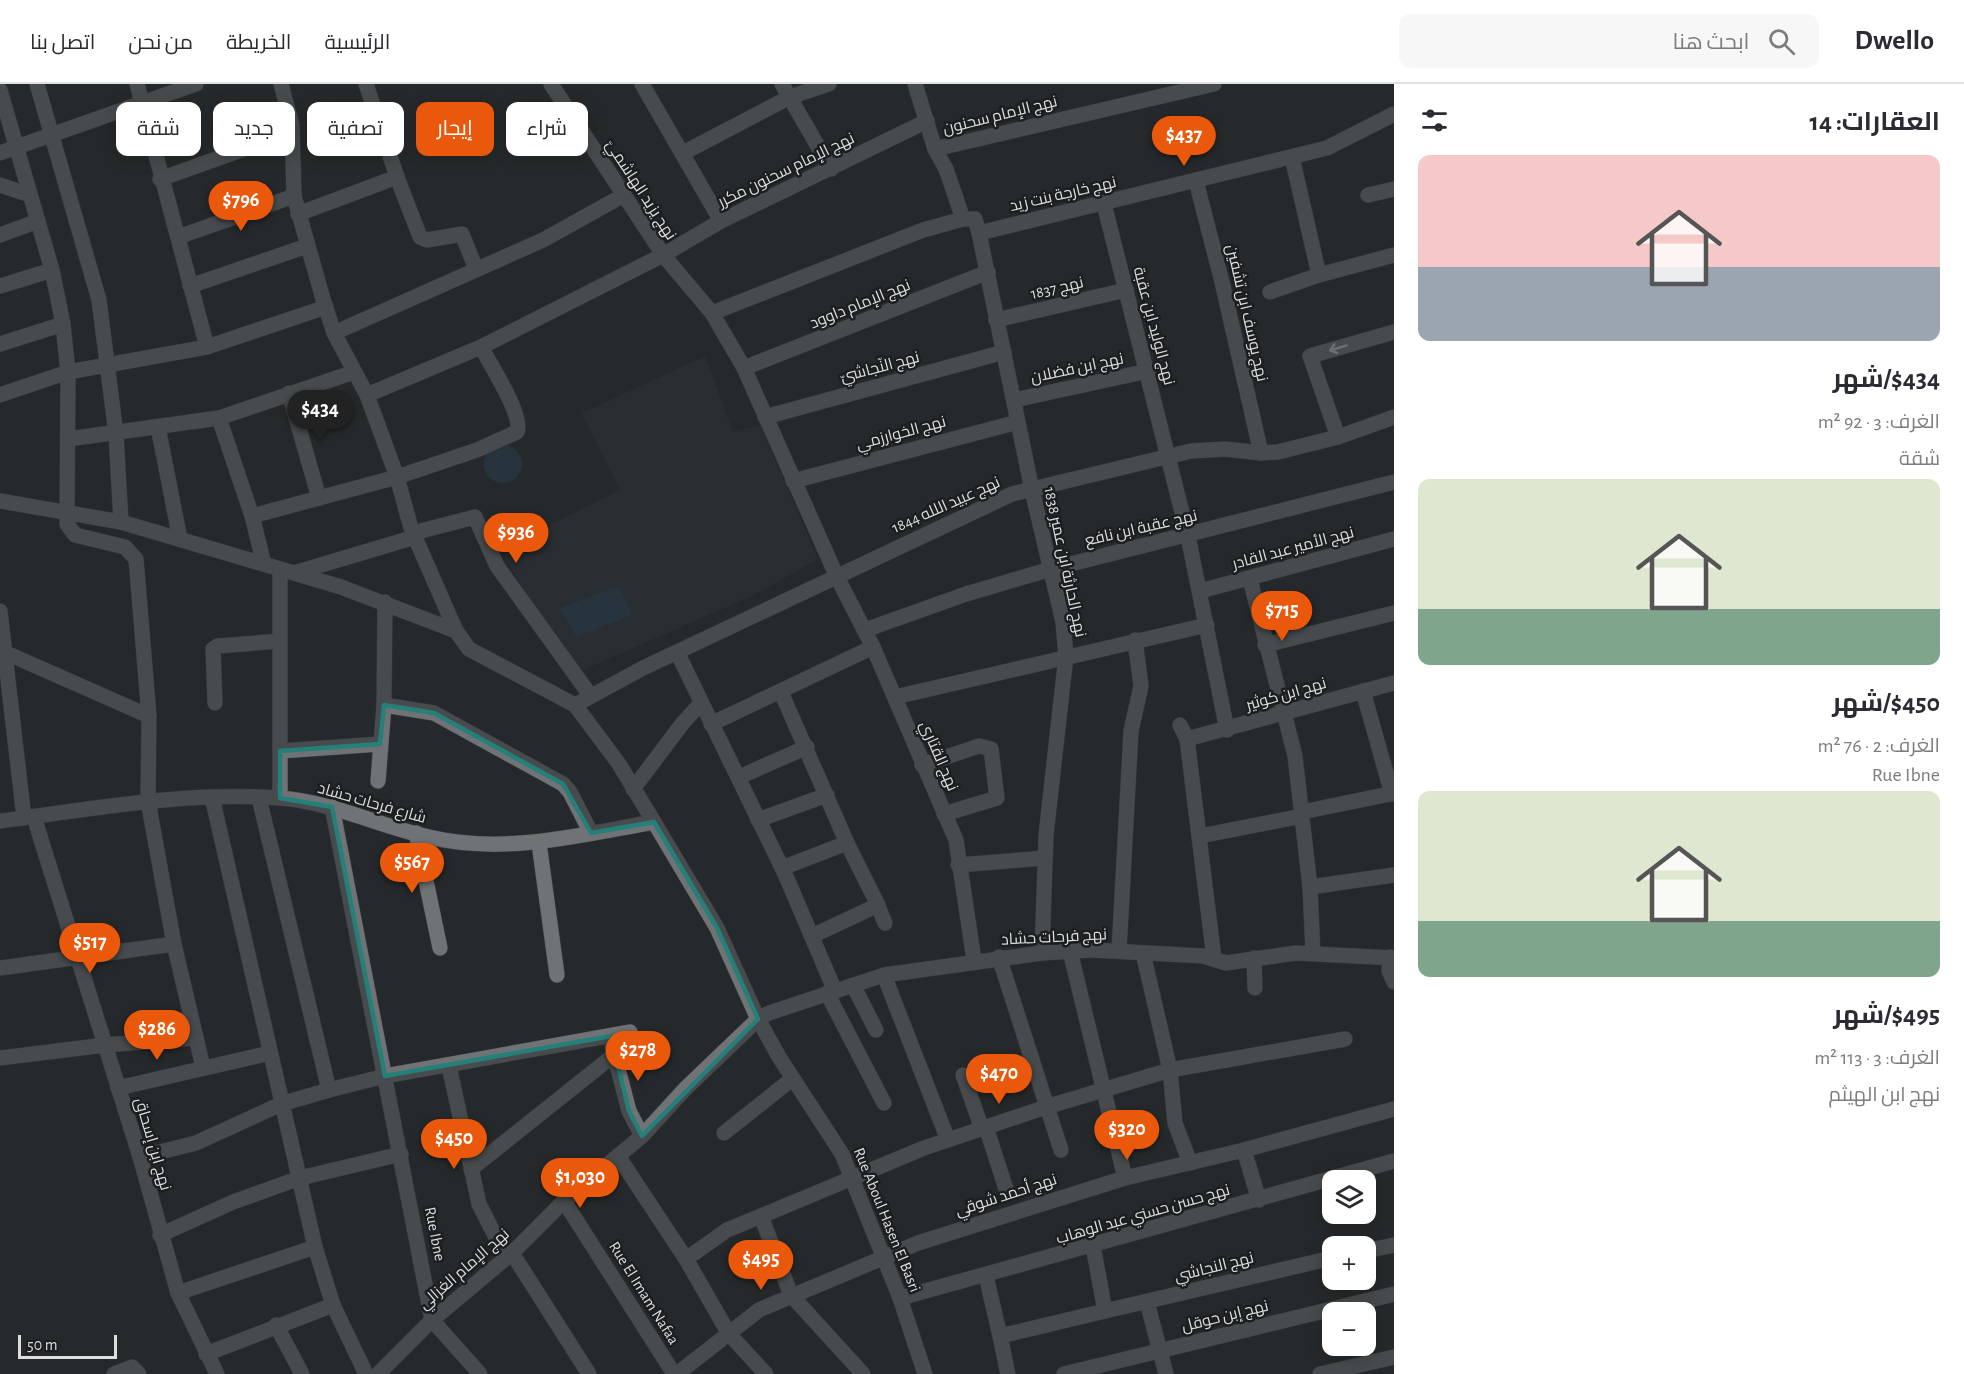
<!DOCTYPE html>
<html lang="ar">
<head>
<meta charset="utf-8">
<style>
  body { margin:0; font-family:"Alegreya Sans",Cairo,sans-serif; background:#f7f7f7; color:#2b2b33; direction:rtl; height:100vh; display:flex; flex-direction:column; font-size:22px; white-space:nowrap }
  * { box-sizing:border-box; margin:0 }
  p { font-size:20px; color:#7c7c81 }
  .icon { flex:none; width:33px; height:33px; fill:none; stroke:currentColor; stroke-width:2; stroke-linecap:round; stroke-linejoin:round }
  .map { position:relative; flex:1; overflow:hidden; direction:ltr }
  .sheet { display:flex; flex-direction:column; background:#fff; width:570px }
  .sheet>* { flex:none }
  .guide { position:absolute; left:18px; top:18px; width:570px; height:54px; direction:rtl; display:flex; gap:12px }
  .controls { position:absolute; left:1322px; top:1086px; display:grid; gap:12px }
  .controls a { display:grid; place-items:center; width:54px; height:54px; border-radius:12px; background:#fff; box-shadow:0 3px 15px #0003; font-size:30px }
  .scale { position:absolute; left:18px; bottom:15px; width:99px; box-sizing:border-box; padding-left:6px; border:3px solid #dcdee0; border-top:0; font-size:16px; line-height:21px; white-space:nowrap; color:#dcdee0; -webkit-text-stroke:4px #1c1f21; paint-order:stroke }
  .price { position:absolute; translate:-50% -51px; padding:0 14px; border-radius:21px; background:#ea580c; color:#fff; font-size:20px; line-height:39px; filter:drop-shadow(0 2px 3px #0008) }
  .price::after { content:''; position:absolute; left:50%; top:36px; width:18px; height:14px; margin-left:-9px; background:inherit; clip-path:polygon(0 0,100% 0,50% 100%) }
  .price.selected { background:#222; color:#fff }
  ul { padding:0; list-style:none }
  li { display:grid; align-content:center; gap:12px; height:318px; padding:0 24px }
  li span { display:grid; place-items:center; height:186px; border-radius:12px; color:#555 }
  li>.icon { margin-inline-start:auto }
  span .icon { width:108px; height:108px; fill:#fffc; stroke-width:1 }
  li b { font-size:26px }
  h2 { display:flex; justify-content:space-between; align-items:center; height:72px; padding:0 24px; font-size:26px }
  .chip { padding:0 21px; border-radius:12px; background:#fff; box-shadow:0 3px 15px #0003; font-size:21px; line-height:54px }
  .chip.selected { background:#ea580c; color:#fff }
  header { display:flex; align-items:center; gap:36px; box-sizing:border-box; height:84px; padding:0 30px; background:#fff; border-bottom:2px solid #e1e1e2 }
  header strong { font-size:28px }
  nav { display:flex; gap:33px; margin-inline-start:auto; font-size:21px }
  .search { width:420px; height:54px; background:#f7f7f7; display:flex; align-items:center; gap:15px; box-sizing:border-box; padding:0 21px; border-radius:12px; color:#7c7c81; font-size:22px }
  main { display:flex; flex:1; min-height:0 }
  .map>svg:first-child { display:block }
</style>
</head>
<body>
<header>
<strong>Dwello</strong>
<div class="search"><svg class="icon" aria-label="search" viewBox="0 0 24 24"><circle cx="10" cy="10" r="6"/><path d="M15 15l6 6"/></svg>ابحث هنا</div>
<nav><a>الرئيسية</a><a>الخريطة</a><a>من نحن</a><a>اتصل بنا</a></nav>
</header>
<main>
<section class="sheet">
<h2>العقارات: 14<svg class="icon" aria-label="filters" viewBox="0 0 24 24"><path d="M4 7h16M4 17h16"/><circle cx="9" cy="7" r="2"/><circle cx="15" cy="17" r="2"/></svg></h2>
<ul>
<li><span style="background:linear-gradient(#f6c9c9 60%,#9aa5b1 0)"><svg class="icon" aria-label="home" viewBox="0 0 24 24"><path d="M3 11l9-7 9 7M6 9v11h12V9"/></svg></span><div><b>$434/شهر</b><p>الغرف: 3 · 92 m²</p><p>شقة</p></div></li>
<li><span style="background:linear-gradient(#dfe7d0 70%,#7fa58c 0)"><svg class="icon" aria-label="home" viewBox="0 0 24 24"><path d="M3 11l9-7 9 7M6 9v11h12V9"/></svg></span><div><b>$450/شهر</b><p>الغرف: 2 · 76 m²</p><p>Rue Ibne</p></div></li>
<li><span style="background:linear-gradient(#dfe7d0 70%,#7fa58c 0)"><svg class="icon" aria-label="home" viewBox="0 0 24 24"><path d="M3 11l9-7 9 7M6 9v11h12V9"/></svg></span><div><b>$495/شهر</b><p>الغرف: 3 · 113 m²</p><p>نهج ابن الهيثم</p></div></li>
</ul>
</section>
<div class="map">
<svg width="1394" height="1290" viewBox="0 0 1394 1290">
  <rect width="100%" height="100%" fill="#26292b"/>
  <path fill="#2c3339" d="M705 272 733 348 760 341 818 475 754 511 576 589 540 537 503 469 556 438 620 406 582 329Z"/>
  <g fill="#284152">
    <circle cx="503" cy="380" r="19"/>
    <path d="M619 502 632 531 576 553 560 524Z"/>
  </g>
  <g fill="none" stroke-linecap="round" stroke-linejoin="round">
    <g stroke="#444648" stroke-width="16">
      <g id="minor">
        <path d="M37 0 99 216 116 350 121 438"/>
        <path d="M137 0 207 263"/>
        <path d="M281 0 292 41 294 112 323 215 334 249 367 311 397 393 411 444 456 547"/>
        <path d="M366 0 397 93"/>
        <path d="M551 0 664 172 712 229 744 284 837 493 873 563 956 756 974 876"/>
        <path d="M642 0 721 137"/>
        <path d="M782 0 831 85"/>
        <path d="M915 0 935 65 946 85 963 135H975L979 149 1032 406 1063 538 1066 572 1046 751 1042 869"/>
        <path d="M0 6 52 186 63 240 68 288 67 440 75 451 125 463 136 475 149 632 148 717 174 860 203 983"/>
        <path d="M935 65 1214 0"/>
        <path d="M0 69 196 0"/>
        <path d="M683 69 790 13 829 0"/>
        <path d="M1292 73 1319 191 1394 171"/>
        <path d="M160 95 292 48"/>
        <path d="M1196 97 1222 198 1261 369"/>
        <path d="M0 101 30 111"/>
        <path d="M1368 111 1394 105"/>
        <path d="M1104 120 1188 452 1227 646"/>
        <path d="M298 130 397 93 420 153 427 156 462 150 476 185"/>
        <path d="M979 149 1327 64 1394 30"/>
        <path d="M0 151 38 137"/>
        <path d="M178 153 294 112"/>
        <path d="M0 202 52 186"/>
        <path d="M190 202 307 162"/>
        <path d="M1270 208 1319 191"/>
        <path d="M712 229 923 146 963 135"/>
        <path d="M996 236 1126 206"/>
        <path d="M334 249 543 156 624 111"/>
        <path d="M0 260 63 240"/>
        <path d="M744 284 988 188"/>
        <path d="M289 309 319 414"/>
        <path d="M0 311 68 288 207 263 326 223"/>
        <path d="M367 311 481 263"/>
        <path d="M1014 316 1148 287"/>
        <path d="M765 333 1004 268"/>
        <path d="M219 334 252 432 264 480"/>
        <path d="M158 343 180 455"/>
        <path d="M1338 353 1310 272 1394 248"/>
        <path d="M68 355 219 334 354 288"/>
        <path d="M793 397 1018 338"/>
        <path d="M0 417 121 438 341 503 456 547 469 565 575 621 619 680 654 738"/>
        <path d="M252 432 397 393 477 366 517 348C524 332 490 280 481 263L663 171 721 137 927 37"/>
        <path d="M413 449 475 433 497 482 590 611"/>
        <path d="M280 485V714"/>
        <path d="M294 489 415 453"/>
        <path d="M1250 495 1295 672 1310 803 1313 869"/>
        <path d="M1200 507 1394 455"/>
        <path d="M0 527 24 734"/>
        <path d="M865 546 966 510 1051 485 1394 398"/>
        <path d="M1265 561 1394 529"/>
        <path d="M4 568 149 632"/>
        <path d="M677 568 785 790 835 907"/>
        <path d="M1363 607 1392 710"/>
        <path d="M781 608 847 759 878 821 812 852"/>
        <path d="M895 613 1207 541"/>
        <path d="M215 619 213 565 218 562 280 557"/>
        <path d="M384 621 434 629 563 700 570 708 591 749"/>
        <path d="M575 621 643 584 1012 410 1191 367 1225 365 1261 369 1278 368 1338 353 1394 333"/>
        <path d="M711 640 873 563"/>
        <path d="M1180 641 1187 655 1214 874"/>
        <path d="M1187 655 1394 599"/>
        <path d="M280 667 380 660"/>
        <path d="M922 681 979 662 991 665 997 714 944 730"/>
        <path d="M739 693 807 663"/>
        <path d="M378 697 384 621 385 518"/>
        <path d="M633 705 682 640 701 619"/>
        <path d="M212 713 315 1163 333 1221 366 1290"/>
        <path d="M259 714 329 1006"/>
        <path d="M332 723 432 1236 480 1290"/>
        <path d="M1302 728 1394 709"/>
        <path d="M34 733 140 1073 178 1209 217 1290"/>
        <path d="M758 736 827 711"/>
        <path d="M0 737C93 725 186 707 280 714 332 718 379 742 429 753 504 771 580 751 654 738L717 844 758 935 779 973 842 1070 900 1214 925 1290"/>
        <path d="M416 749 440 864"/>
        <path d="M1200 752 1302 732"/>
        <path d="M539 759 557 891"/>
        <path d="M958 781 1045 774"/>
        <path d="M782 784 847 759"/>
        <path d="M1310 803 1394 791"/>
        <path d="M878 822 885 839"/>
        <path d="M1070 867 1125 1094"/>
        <path d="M1119 867 1131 647 1141 602 1135 556"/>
        <path d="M1143 869 1170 986 1175 1039 1190 1079"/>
        <path d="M999 873 1061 1066"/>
        <path d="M1390 873 1389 887 1394 898"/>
        <path d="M1254 874 1255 904"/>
        <path d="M0 884 174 860"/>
        <path d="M884 891 948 1056"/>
        <path d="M853 901 876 946"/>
        <path d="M827 909 884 1019"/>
        <path d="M612 962 629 1027 642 1052"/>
        <path d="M0 974 105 961 195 954"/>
        <path d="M449 982 479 1120 506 1173"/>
        <path d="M963 991 982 1045"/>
        <path d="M118 1004 270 969"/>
        <path d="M986 1043 1006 1105"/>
        <path d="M724 1049 792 995"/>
        <path d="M1244 1066 1259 1116"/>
        <path d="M618 1072 686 1175 729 1250 766 1290"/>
        <path d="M140 1073 196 1059 281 1020 329 1006 385 992 630 948"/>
        <path d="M471 1085 614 971"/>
        <path d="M564 1117 674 1290"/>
        <path d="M761 1132 791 1211 863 1290"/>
        <path d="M160 1151 233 1118 300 1094 401 1070"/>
        <path d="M1365 1167 1394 1161"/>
        <path d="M512 1169 589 1290"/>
        <path d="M686 1175 727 1146 761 1132 924 1064 1046 1023 1170 986 1345 955"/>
        <path d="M986 1192 1000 1252 1105 1227 1093 1162"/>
        <path d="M178 1209 315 1163"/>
        <path d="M900 1214 1394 1077"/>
        <path d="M1147 1218 1166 1290"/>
        <path d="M1105 1227 1332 1174"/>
        <path d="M276 1241 302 1290"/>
        <path d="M1000 1252 1008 1290"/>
        <path d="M206 1270 333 1221"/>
        <path d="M114 1290 132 1283 139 1290"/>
        <path d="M378 1290 432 1236 512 1169 564 1117 642 1052 685 1005 758 935 769 929 884 891 1042 869 1091 866 1167 870 1203 872 1226 879 1296 869 1394 874"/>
        <path d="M677 1290 759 1226 918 1159 1125 1094 1244 1066 1394 1025"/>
        <path d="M1064 1290 1394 1210"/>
        <path d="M1320 1290 1394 1273"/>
      </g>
    </g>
    <use href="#minor" stroke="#707375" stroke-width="15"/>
  </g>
  <defs><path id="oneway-shaft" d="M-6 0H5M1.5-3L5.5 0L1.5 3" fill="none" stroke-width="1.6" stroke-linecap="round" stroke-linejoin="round" transform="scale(1.5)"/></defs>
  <use stroke="#c1c3c5" href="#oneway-shaft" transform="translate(1338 264) rotate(164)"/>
  <path d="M0 0H1394V1290H0ZM384 621 434 629 563 700 591 749 654 738 717 844 758 935 642 1052 629 1027 611 952 385 992 332 723 280 714V667L380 660Z" fill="#26292b" fill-opacity=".55" fill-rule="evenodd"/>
  <path fill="none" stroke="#248079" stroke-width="4.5" stroke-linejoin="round" d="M384 621 434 629 563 700 591 749 654 738 717 844 758 935 642 1052 629 1027 611 952 385 992 332 723 280 714V667L380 660Z"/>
  <g text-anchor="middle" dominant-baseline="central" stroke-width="5" stroke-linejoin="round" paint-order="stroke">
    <g font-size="16" fill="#dcdee0" stroke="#1c1f21">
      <text transform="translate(1000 31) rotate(-14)">نهج الإمام سحنون</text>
      <text transform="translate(786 86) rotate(-26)">نهج الإمام سحنون مكرر</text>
      <text transform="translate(641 106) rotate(57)">نهج يزيد الهاشميّ</text>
      <text transform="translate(1063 110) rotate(-13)">نهج خارجة بنت زيد</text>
      <text transform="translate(1057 204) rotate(-13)">نهج 1837</text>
      <text transform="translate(860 220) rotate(-22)">نهج الإمام داوود</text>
      <text transform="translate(1247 229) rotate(77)">نهج يوسف ابن تشفين</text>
      <text transform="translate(1154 242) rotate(75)">نهج الوليد ابن عقبة</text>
      <text transform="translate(880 283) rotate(-15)">نهج النّجاشيّ</text>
      <text transform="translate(1077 284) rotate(-12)">نهج ابن فضلان</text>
      <text transform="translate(901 349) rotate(-15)">نهج الخوارزمي</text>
      <text transform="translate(946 421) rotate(-24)">نهج عبيد اللله 1844</text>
      <text transform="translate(1141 444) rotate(-13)">نهج عقبة ابن نافع</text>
      <text transform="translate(1293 464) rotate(-15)">نهج الأمير عبد القادر</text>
      <text transform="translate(1065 478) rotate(78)">نهج الحارثة ابن عمير 1838</text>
      <text transform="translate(1286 610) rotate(-16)">نهج ابن كوثير</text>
      <text transform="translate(939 672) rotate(67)">نهج القتاري</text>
      <text transform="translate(372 719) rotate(16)">شارع فرحات حشاد</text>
      <text transform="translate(1054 853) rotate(-3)">نهج فرحات حشاد</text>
      <text transform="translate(153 1060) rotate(74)">نهج ابن إسحاق</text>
      <text transform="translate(1006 1111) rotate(-18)">نهج أحمد شوقي</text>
      <text transform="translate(1143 1130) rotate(-16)">نهج حسن حسني عبد الوهاب</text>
      <text transform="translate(887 1136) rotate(68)">Rue Aboul Hasen El Basri</text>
      <text transform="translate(435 1150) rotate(79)">Rue Ibne</text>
      <text transform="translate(1214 1183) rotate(-14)">نهج النجاشي</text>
      <text transform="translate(464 1185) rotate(-41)">نهج الإمام الغزالي</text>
      <text transform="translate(644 1209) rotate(58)">Rue El Imam Nafaa</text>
      <text transform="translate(1225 1232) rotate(-14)">نهج إبن حوقل</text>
    </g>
  </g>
</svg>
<div class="controls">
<a><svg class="icon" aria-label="layers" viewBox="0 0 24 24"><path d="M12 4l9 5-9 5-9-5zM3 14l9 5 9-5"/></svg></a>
<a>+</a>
<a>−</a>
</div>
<div class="scale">50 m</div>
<b class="price" style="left:1184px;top:83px">$437</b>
<b class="price" style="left:241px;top:148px">$796</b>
<b class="price selected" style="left:320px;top:357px">$434</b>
<b class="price" style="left:516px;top:480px">$936</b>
<b class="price" style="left:1282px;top:558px">$715</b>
<b class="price" style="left:412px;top:810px">$567</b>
<b class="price" style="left:90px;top:890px">$517</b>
<b class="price" style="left:157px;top:977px">$286</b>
<b class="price" style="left:638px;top:998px">$278</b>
<b class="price" style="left:999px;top:1021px">$470</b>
<b class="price" style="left:1127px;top:1077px">$320</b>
<b class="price" style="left:454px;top:1086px">$450</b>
<b class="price" style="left:580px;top:1125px">$1,030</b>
<b class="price" style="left:761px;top:1207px">$495</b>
<div class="guide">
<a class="chip">شراء</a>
<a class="chip selected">إيجار</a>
<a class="chip">تصفية</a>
<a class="chip">جديد</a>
<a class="chip">شقة</a>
</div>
</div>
</main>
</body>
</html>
